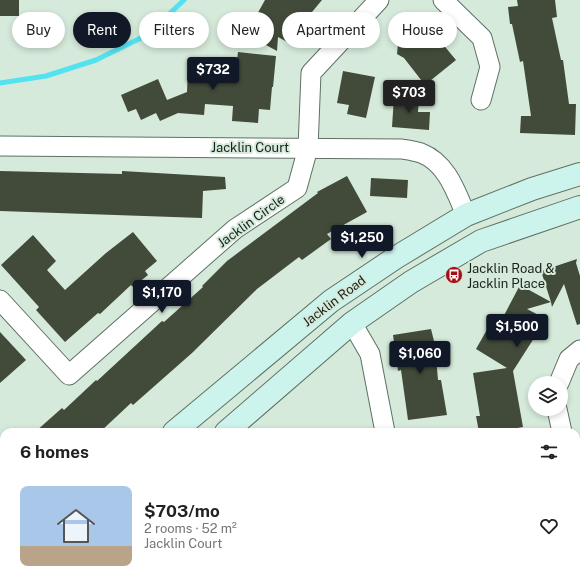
<!DOCTYPE html>
<html lang="en">
<head>
<meta charset="utf-8">
<style>
  body { margin:0; font-family:"Public Sans",sans-serif; background:#f2f2f2; color:#222; height:100vh; display:flex; flex-direction:column; font-size:15px; white-space:nowrap }
  * { box-sizing:border-box; margin:0 }
  p { font-size:13px; color:#767676 }
  .icon { flex:none; width:22px; height:22px; fill:none; stroke:currentColor; stroke-width:2; stroke-linecap:round; stroke-linejoin:round }
  .map { position:relative; flex:1; overflow:hidden }
  .side { position:absolute; left:0px; top:428px; width:580px; height:156px; display:flex; flex-direction:column; background:#fff; border-radius:12px 12px 0 0; box-shadow:0 2px 6px #0003 }
  .side>* { flex:none }
  .banner { position:absolute; left:12px; top:12px; width:556px; height:36px; display:flex; gap:8px }
  .tools { position:absolute; left:528px; top:376px; display:grid; gap:8px }
  .tools a { display:grid; place-items:center; width:40px; height:40px; border-radius:50%; background:#fff; box-shadow:0 2px 6px #0003; font-size:20px }
  .price { position:absolute; translate:-50% -34px; padding:0 9px; border-radius:4px; background:#111827; color:#fff; font-size:13px; line-height:26px; filter:drop-shadow(0 1px 2px #0008) }
  .price::after { content:''; position:absolute; left:50%; top:24px; width:12px; height:9px; margin-left:-6px; background:inherit; clip-path:polygon(0 0,100% 0,50% 100%) }
  .price.current { background:#222; color:#fff }
  ul { padding:0; list-style:none }
  li { display:flex; align-items:center; gap:12px; height:100px; padding:0 20px }
  li+li { border-top:1px solid #e0e0e0 }
  li span { display:grid; place-items:center; flex:none; width:112px; height:80px; border-radius:8px; color:#555 }
  li>.icon { margin-inline-start:auto }
  span .icon { width:48px; height:48px; fill:#fffc; stroke-width:1 }
  li b { font-size:17px }
  h2 { display:flex; justify-content:space-between; align-items:center; height:48px; padding:0 20px; font-size:17px }
  .tag { padding:0 14px; border-radius:18px; background:#fff; box-shadow:0 2px 6px #0003; font-size:14px; line-height:36px }
  .tag.current { background:#111827; color:#fff }
  .map>svg:first-child { display:block }
</style>
</head>
<body>
<div class="map">
<svg width="580" height="584" viewBox="0 0 580 584">
  <rect width="100%" height="100%" fill="#d5eada"/>
  <g fill="none" stroke-linecap="round" stroke-linejoin="round">
    <path stroke="#52e2f0" stroke-width="5" d="M0 83 46 76 96 60 147 35 184 0"/>
  </g>
  <g fill="#424b39">
    <rect x="0" y="0" width="19" height="16"/>
    <path d="M265 0H322L302 24 300 22 289 43 278 37 277 51 246 34Z"/>
    <path d="M517 0H555L557 17 552 18 561 60H563L569 104H576L575 135 520 133 521 116H531L523 61 520 62 512 24H510L508 7 518 6Z"/>
    <path d="M411 20 435 37 436 36 456 60 425 85 404 58 397 54 400 23 405 27Z"/>
    <path d="M238 52 276 56 273 87H272L270 110 259 109 258 123 232 121 233 106 205 104 204 115 178 113 160 121 156 113 141 120 136 109 128 112 121 95 158 79 167 100 187 92 188 65 236 68Z"/>
    <path d="M343 71 375 77 366 118 347 114 349 105 337 103Z"/>
    <path d="M394 97 419 98 418 112H430L429 130 392 127Z"/>
    <path d="M0 171 122 174V171L225 177 226 189 203 191 202 218 0 211Z"/>
    <path d="M347 176 367 212 327 234 331 239 302 260 299 257 257 289 192 353 133 405 131 403 100 432H35L62 408 64 410 96 380 97 381 162 321 164 322 203 287 202 286 227 261 318 193 317 192Z"/>
    <path d="M371 178 408 180 407 198 370 196Z"/>
    <path d="M133 232 157 261 145 271 148 275 133 287 131 285 100 314 98 313 65 342 36 310 39 307 1 265 33 235 56 261 47 270 65 290 106 253Z"/>
    <path d="M577 259 576 263 580 276V324L577 325 564 284 552 307 551 302 527 309 546 319 537 336 536 335 513 371 523 427 512 429 513 432H479L476 416H480L473 373 507 368 476 349 493 319 500 323 520 285 551 302 541 271Z"/>
    <path d="M431 329 435 345 438 380H441L447 415 408 420 401 370 398 371 393 335Z"/>
    <path d="M0 332 26 360 0 383Z"/>
  </g>
  <g fill="none" stroke-linecap="round" stroke-linejoin="round">
    <g stroke="#5e7163" stroke-width="21">
      <g id="street">
        <path d="M443 0 482 38 490 67 481 100"/>
        <path d="M0 146 402 149C408 150 415 151 421 153 447 163 456 192 466 215"/>
        <path d="M0 300 69 375 235 229 297 188 308 148 311 73 379 0"/>
        <path d="M352 323 370 354 385 432"/>
        <path d="M559 383 569 359 580 350"/>
        <path d="M557 409 562 432"/>
        <path d="M576 500 580 519"/>
        <path d="M229 580 232 584"/>
      </g>
    </g>
    <g stroke="#5e7163" stroke-width="24">
      <g id="secondary">
        <path d="M174 432 331 301 395 258 466 215 532 189 580 174"/>
        <path d="M226 432 352 323 411 282 481 241 580 207"/>
        <path d="M114 580 117 584"/>
      </g>
    </g>
    <g stroke="#3f9786" stroke-width="24">
      <g id="primary">
        <path d="M0 454 4 458"/>
        <path d="M0 508 4 512"/>
        <path d="M2 584 7 580"/>
        <path d="M55 584 60 580"/>
      </g>
    </g>
    <g stroke="#728076" stroke-width="2.5" stroke-dasharray="2 2" stroke-linecap="butt">
      <path d="M0 549 4 546"/>
      <path d="M0 554 4 559"/>
    </g>
    <use href="#street" stroke="#fff" stroke-width="19"/>
    <use href="#secondary" stroke="#ccf3ec" stroke-width="22"/>
    <use href="#primary" stroke="#98e7d9" stroke-width="22"/>
  </g>
  <defs>
    <g id="bus-disc" transform="scale(0.9)"><circle r="9.5" fill="#a60f17" stroke="#d5eada"/><path d="M-5-6H5V4H4V6H2V4H-2V6H-4V4H-5ZM-3.5-4V0h7V-4ZM-3.5 1.2v1.5H-2V1.2ZM2 1.2v1.5H3.5V1.2Z" fill="#fff"/></g>
  </defs>
  <g fill-rule="evenodd">
    <use href="#bus-disc" x="454" y="275"/>
  </g>
  <g text-anchor="middle" dominant-baseline="central" stroke-width="4" stroke-linejoin="round" paint-order="stroke">
    <g font-size="13" fill="#19211b" stroke="#d5eada">
      <text x="250" y="147">Jacklin Court</text>
      <text transform="translate(251 221) rotate(-36)">Jacklin Circle</text>
      <text transform="translate(334 301) rotate(-37)">Jacklin Road</text>
    </g>
    <g font-size="13" fill="#19211b" stroke="#d5eada" text-anchor="start">
      <text x="467" y="268">Jacklin Road &amp;<tspan x="467" dy="15">Jacklin Place</tspan></text>
    </g>
  </g>
</svg>
<div class="tools">
<a><svg class="icon" aria-label="layers" viewBox="0 0 24 24"><path d="M12 4l9 5-9 5-9-5zM3 14l9 5 9-5"/></svg></a>
</div>
<b class="price" style="left:213px;top:91px">$732</b>
<b class="price current" style="left:409px;top:114px">$703</b>
<b class="price" style="left:362px;top:259px">$1,250</b>
<b class="price" style="left:162px;top:314px">$1,170</b>
<b class="price" style="left:517px;top:348px">$1,500</b>
<b class="price" style="left:420px;top:375px">$1,060</b>
<div class="banner">
<a class="tag">Buy</a>
<a class="tag current">Rent</a>
<a class="tag">Filters</a>
<a class="tag">New</a>
<a class="tag">Apartment</a>
<a class="tag">House</a>
</div>
<section class="side">
<h2>6 homes<svg class="icon" aria-label="filters" viewBox="0 0 24 24"><path d="M4 7h16M4 17h16"/><circle cx="9" cy="7" r="2"/><circle cx="15" cy="17" r="2"/></svg></h2>
<ul>
<li><span style="background:linear-gradient(#a9c7e8 75%,#b9a48a 0)"><svg class="icon" aria-label="home" viewBox="0 0 24 24"><path d="M3 11l9-7 9 7M6 9v11h12V9"/></svg></span><div><b>$703/mo</b><p>2 rooms · 52 m²</p><p>Jacklin Court</p></div><svg class="icon" aria-label="heart" viewBox="0 0 24 24"><path d="M12 20l-8-8c-3-5 5-10 8-4 3-6 11-1 8 4z"/></svg></li>
</ul>
</section>
</div>
</body>
</html>
